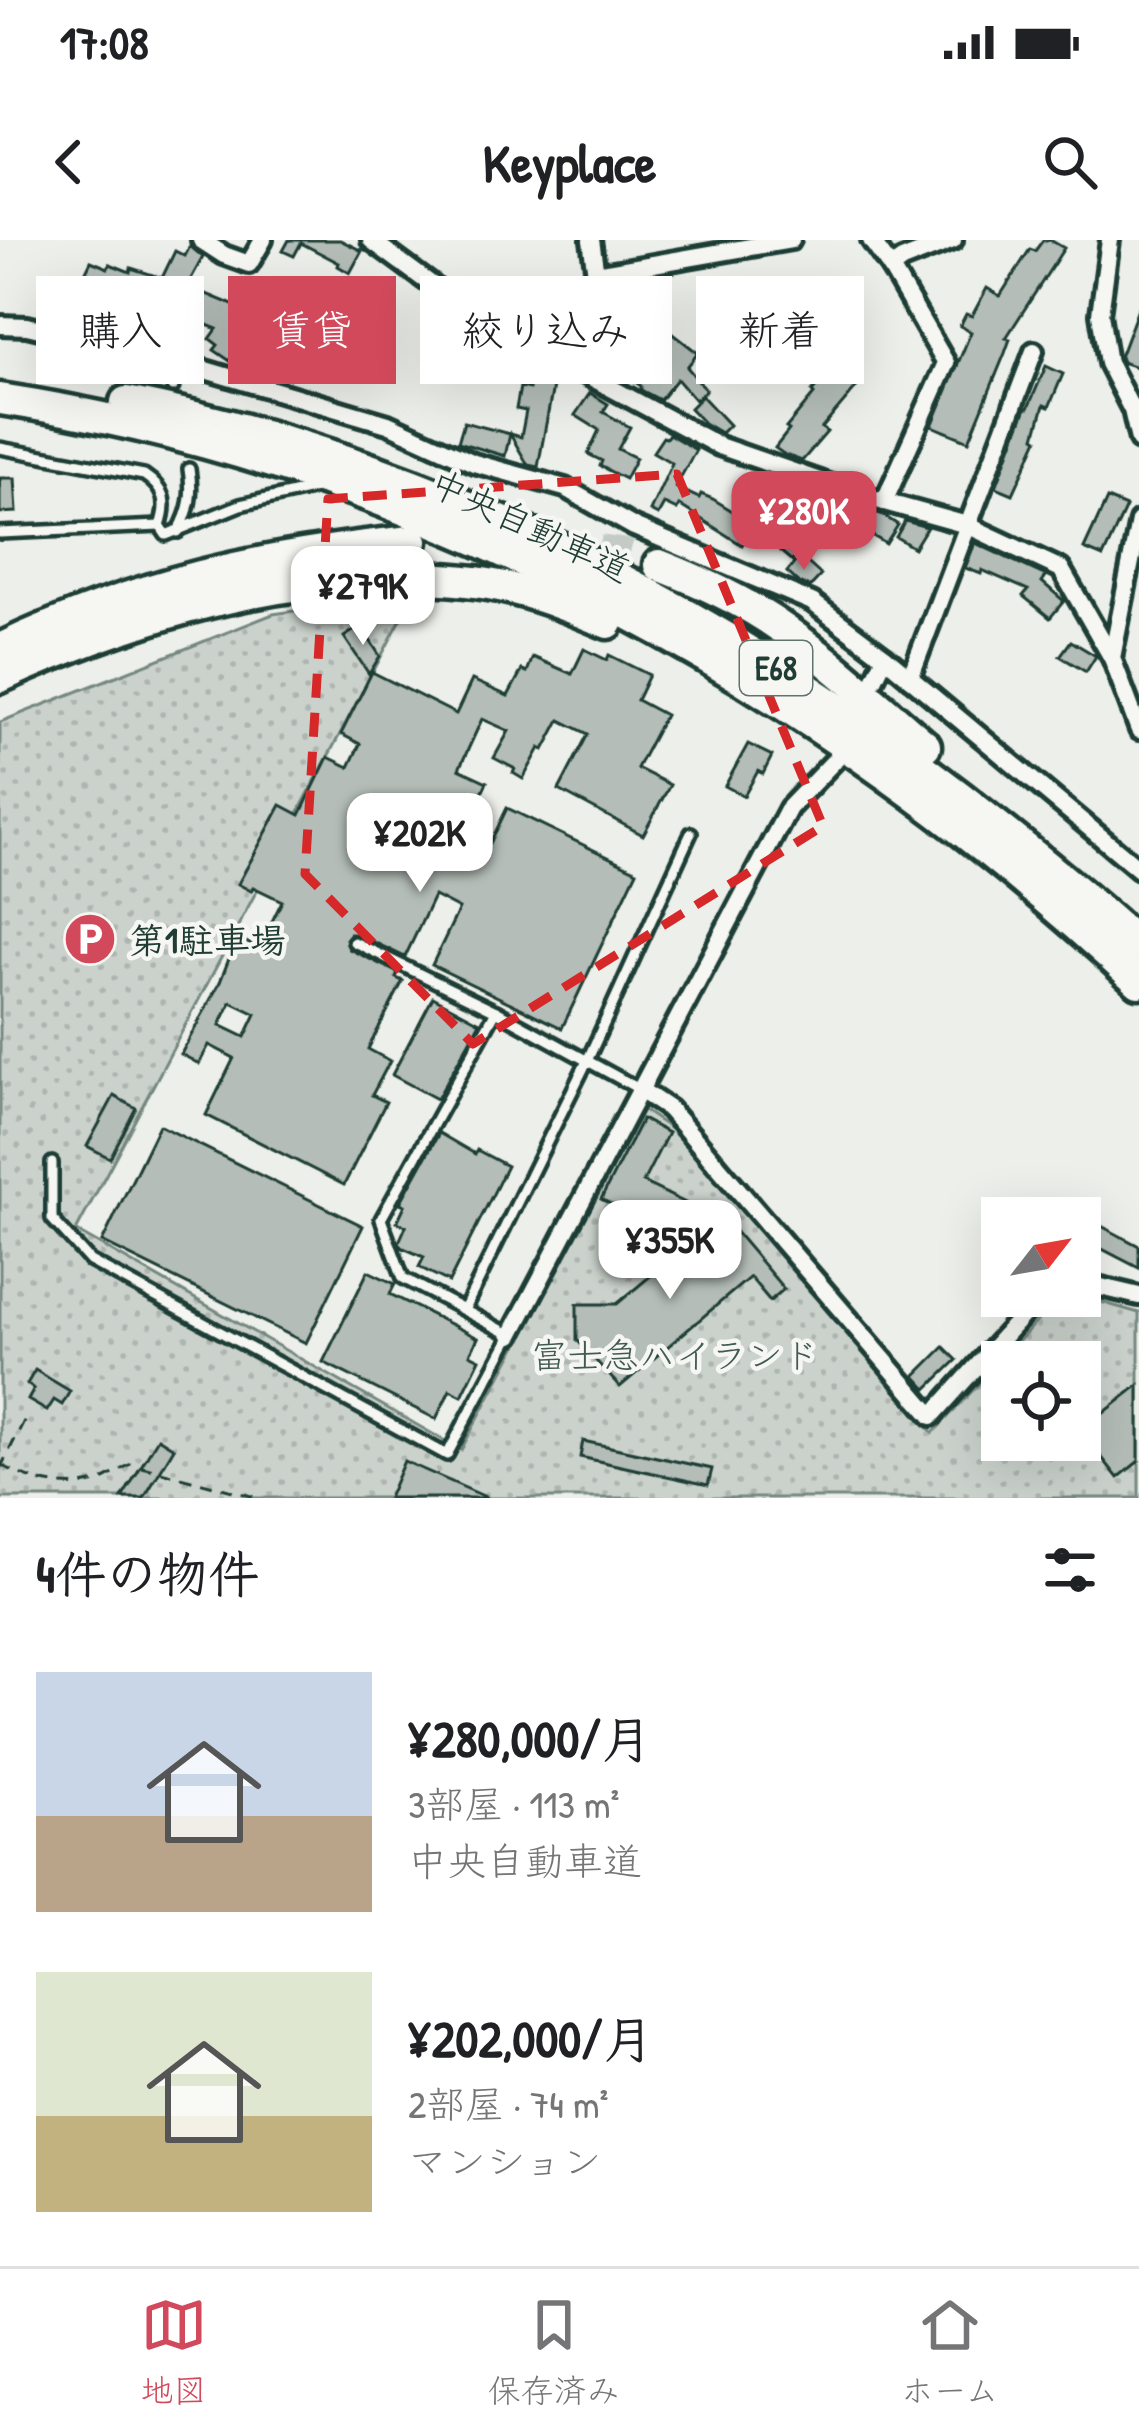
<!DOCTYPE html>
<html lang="ja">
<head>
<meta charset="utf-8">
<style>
  body { margin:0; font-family:"Patrick Hand","Klee One",sans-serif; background:#f6f6f6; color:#202124; height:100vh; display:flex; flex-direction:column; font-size:45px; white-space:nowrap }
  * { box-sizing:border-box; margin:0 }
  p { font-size:39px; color:#757577 }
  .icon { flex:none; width:66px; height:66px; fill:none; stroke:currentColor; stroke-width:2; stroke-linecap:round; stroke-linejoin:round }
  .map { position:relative; height:1258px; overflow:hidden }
  .panel { display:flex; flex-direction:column; background:#fff; flex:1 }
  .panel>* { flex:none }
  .banner { position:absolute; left:36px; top:36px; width:1068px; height:108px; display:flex; gap:24px }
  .needle { width:78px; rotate:59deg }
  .buttons { position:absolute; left:981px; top:957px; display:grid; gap:24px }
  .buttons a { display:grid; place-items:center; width:120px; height:120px; border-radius:0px; background:#fff; box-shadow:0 12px 48px #0002; font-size:60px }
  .price { position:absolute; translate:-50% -102px; padding:0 27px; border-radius:24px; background:#fff; color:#222; font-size:39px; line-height:78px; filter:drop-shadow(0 3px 6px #0008) }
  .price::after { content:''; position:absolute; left:50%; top:72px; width:36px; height:27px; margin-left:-18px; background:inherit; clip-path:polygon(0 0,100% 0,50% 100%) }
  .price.selected { background:#d1495b; color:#fff }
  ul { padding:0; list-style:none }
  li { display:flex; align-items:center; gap:36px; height:300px; padding:0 36px }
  li span { display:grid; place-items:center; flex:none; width:336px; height:240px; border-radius:0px; color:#555 }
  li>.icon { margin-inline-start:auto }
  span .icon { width:144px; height:144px; fill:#fffc; stroke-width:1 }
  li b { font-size:51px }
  h2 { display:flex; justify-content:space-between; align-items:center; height:144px; padding:0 36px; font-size:51px }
  .pill { padding:0 42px; border-radius:0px; background:#fff; box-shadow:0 12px 48px #0002; font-size:42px; line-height:108px }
  .pill.selected { background:#d1495b; color:#fff }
  .status { display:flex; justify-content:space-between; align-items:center; height:84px; padding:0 60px; background:#fff; direction:ltr }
  .status svg { height:33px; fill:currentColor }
  header { display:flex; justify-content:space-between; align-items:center; height:156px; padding:0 36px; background:#fff; font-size:54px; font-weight:700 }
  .tabs { display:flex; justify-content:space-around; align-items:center; height:168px; border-top:3px solid #e0e0e0; background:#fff; font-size:33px; color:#757577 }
  .tabs a { display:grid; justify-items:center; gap:6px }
  .tabs .selected { color:#d1495b }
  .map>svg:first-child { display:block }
</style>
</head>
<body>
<div class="status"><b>17:08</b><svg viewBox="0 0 49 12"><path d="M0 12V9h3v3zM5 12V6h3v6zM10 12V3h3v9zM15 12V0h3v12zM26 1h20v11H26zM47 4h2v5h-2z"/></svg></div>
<header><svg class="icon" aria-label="back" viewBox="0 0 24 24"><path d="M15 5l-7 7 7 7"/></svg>Keyplace<svg class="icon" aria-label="search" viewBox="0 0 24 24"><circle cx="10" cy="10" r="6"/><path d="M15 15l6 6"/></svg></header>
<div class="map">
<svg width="1139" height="1258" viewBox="0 0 1139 1258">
  <defs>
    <pattern id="park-dots" width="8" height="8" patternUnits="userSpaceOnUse" patternTransform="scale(3)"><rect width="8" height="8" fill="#cbd2cc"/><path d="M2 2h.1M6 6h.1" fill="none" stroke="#aeb5b0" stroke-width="1.8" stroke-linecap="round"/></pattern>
  </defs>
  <rect width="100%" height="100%" fill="#edefea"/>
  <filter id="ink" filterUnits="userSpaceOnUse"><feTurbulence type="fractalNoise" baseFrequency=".00833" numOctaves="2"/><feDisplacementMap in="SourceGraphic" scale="24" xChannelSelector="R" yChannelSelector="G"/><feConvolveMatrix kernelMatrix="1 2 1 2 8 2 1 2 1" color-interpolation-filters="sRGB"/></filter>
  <g filter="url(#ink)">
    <path fill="url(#park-dots)" stroke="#758880" stroke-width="3" fill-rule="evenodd" d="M357 362 408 366 76 991 461 1210 643 870 671 889 933 1193 1044 1074 1094 1060 1139 1073V1258H0V482L273 374ZM1002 1122H1080V1200H1002Z"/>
    <g fill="#b4bdb8" stroke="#1f3d34" stroke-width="3" fill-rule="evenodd">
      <path d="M289 0H340L362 11 350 33 338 26 339 23 301 3 294 16 283 11Z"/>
      <path d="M1043 0H1050L1064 8 1006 98 1010 99 1005 113 969 201 932 186 971 92 960 86 966 74 972 76 987 48 1000 56 1030 9 1035 11Z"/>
      <path d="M190 6 203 17 187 46 259 76 261 73 280 82 284 77 297 86 279 112 254 95 233 123 214 110 218 105 210 99 217 89 182 75 183 70 165 63 167 57 116 41 105 65 94 60 97 54 79 46 91 21 108 28 110 24 130 32 131 28 162 38 175 11 185 16Z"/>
      <path d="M1138 69 1139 70V128L1122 122 1120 117Z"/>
      <path d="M658 82 698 113 687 127 706 150 695 160 677 139 660 160 641 150V146L617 129 613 134 592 121 604 106 611 112 626 91 631 95 637 87 648 96Z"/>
      <path d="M364 97 374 103 378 97 391 105 375 132 352 118Z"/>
      <path d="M825 122 856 148 822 188 827 192 802 221 785 215 775 208 789 190 786 188 814 154 812 152 820 143 813 137Z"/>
      <path d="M1046 126 1063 134 1049 167 1044 165 1035 197 1038 199 1013 254 996 247 1026 168H1028Z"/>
      <path d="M531 137 554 141 538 227 528 225 510 194 505 216 458 202 464 182 521 197 526 171 516 169 520 147 529 149Z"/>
      <path d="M590 153 608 164 603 172 630 187 618 209 636 218 625 239 600 226 602 221 588 214 599 190 575 175Z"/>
      <path d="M702 156 729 185 721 193 704 183 690 168Z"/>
      <path d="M669 194 696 210 675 247 699 258 701 254 713 259 739 275 758 247 761 249 764 245 790 263 795 255 844 287 830 306 813 294 792 321 780 311 784 306 776 299 784 288 763 274 742 305 679 265 677 270 664 264 658 275 650 271 672 223 653 212 663 197 666 198Z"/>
      <path d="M0 238H15L17 272 0 273Z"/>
      <path d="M1107 259 1126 267 1103 317 1084 309Z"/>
      <path d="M865 270 881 274 898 285 886 304 868 293 872 286 860 277Z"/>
      <path d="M905 281 927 287 914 308 896 297Z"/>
      <path d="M975 303 1046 336 1042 342 1064 361 1050 378 1023 356 1028 350 982 330 981 334 965 328Z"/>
      <path d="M800 316 821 335 810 347 799 343 787 332Z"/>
      <path d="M361 386 380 416 369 434 344 397Z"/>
      <path d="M1071 401 1096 416 1086 432 1060 416Z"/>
      <path d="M584 409 607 420 609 415 649 435 637 460 665 475 637 528 670 545 643 595 559 550 588 494 560 480 544 510 540 508 523 539 513 533 515 529 494 518 509 491 482 479 459 529 487 542 456 609 481 622 507 568 637 631 562 788 432 725 459 669 434 656 405 717 357 694H350L346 699 349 709 398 733 396 738 403 741 368 809 390 821 372 855 386 862 344 945 206 875 234 818 209 805 199 824 181 814 220 742 237 698 259 708 282 661 253 647 251 651 238 644 281 565 300 575 328 517 349 527 360 504 341 494 372 432 456 474 472 440 508 456 522 430 527 432 533 417 572 434ZM231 762 256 774 245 797 220 785Z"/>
      <path d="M748 504 772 516 763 534 758 531 744 556 725 546Z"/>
      <path d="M433 757 480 782 437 859 392 835Z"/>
      <path d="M114 856 136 868 110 918 87 906Z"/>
      <path d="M642 879 668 893 643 942 685 963 680 972 687 975 670 1008 650 997 656 987 601 959Z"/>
      <path d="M159 885 363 986 306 1103 102 1002Z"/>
      <path d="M439 893 475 914 477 910 507 926 449 1042 419 1027 424 1017 401 1007 399 1002 406 986 397 982 405 965 400 963Z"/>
      <path d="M722 976 784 1049 770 1061 750 1037 620 1147 577 1100V1064H617Z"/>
      <path d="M1090 980 1139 1006V1028L1081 998Z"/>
      <path d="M368 1031 395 1044 390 1054 478 1098 470 1114 480 1119 462 1156 450 1150 436 1179 323 1122Z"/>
      <path d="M944 1107 957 1120 927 1149 915 1136Z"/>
      <path d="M35 1130 70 1151 62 1165 54 1160 47 1171 28 1160 34 1149 27 1144Z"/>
      <path d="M1139 1145V1221L1118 1238 1081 1191Z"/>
      <path d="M158 1198 174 1208 144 1258H122Z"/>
      <path d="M583 1201 712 1229 708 1245 580 1217Z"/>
      <path d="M404 1221 488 1258H388Z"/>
    </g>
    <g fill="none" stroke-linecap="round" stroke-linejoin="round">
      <path stroke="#c4cbc6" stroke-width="30" stroke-dasharray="30 15" stroke-linecap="butt" d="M555 304 621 313 659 325"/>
      <g stroke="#1f3d34" stroke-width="18">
        <g id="lane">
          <path d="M173 147 175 121"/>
          <path d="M0 208 144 235C165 249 168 263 160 286L166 295 240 265 316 248"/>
          <path d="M178 292C190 271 193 253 189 229"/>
          <path d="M0 293 160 286"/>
          <path d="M354 702 496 771 639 849"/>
          <path d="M52 923V979L90 1021 447 1215 511 1095 403 1038 381 979 496 771"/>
          <path d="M464 1070 587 821 691 593"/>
        </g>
      </g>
      <g stroke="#1f3d34" stroke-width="26">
        <g id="street">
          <path d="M201 0 224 15 249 24 263 0"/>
          <path d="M371 0 432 45 475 88 572 127 719 206 863 256 967 285 1061 329 1112 418 1139 490"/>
          <path d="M871 0 891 28"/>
          <path d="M1110 0 1100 74 1108 123 1132 170 1139 200"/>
          <path d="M596 34 791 0"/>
          <path d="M0 85 27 86 175 121 388 184 474 223 565 248 634 287 812 362 885 417 1139 629"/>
          <path d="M545 116 578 49 596 34 591 0"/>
          <path d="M884 262 946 123 891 28 902 20 953 0"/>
          <path d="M1112 418 1139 281"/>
          <path d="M910 438 1034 111"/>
          <path d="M874 440 885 417"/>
          <path d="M639 849 669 869 932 1176 1040 1056"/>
          <path d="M1080 1042 1139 1056"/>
          <path d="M511 1095 789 568 836 519"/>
        </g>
      </g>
      <g stroke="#1f3d34" stroke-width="39">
        <g id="highway">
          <path d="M0 159C427 224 826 449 1139 742"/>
          <path d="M126 162C450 225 752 388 1007 594 1052 630 1097 667 1139 706"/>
          <path d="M659 325C692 338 724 352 754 370 816 407 870 459 925 506"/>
          <path d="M0 409C139 343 260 316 412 301"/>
          <path d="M0 437C124 381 249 341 386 338 429 337 472 339 513 349 546 357 577 370 608 383"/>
        </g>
      </g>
      <g stroke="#1f3d34" stroke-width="3" stroke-dasharray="12 9" stroke-linecap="butt">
        <path d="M2 1225C29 1241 65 1251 96 1242 108 1239 120 1229 131 1224L259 1258"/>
        <path d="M0 1229 28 1173"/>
      </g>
      <use href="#lane" stroke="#f6f6f2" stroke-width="9"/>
      <use href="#street" stroke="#f6f6f2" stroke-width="16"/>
      <use href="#highway" stroke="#f6f6f2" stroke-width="30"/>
    </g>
  </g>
  <path fill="none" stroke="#d62828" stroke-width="9" stroke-dasharray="24 15" stroke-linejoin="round" d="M677 234 823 586 473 804 305 634 328 259Z"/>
  <defs>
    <g id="parking-disc" transform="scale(2.7)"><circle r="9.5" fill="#d1495b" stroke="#f6f6f2"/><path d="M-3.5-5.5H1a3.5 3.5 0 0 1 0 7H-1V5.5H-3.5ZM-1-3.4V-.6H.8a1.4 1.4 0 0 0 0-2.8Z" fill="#fff"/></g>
  </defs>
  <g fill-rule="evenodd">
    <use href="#parking-disc" x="90" y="699"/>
  </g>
  <g text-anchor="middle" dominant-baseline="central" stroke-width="9" stroke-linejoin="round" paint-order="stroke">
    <rect fill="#f6f6f2" stroke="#60746d" stroke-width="3" x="740" y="401" width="72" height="54" rx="9"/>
    <g font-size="33" font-weight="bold" fill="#1f3d34">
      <text x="776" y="428">E68</text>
    </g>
    <g font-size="36" fill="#1f3d34" stroke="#f6f6f2">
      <text transform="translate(531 285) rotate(25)">中央自動車道</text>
    </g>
    <g font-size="36" font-weight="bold" fill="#1f3d34" stroke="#f6f6f2" text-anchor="start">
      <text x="129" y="699">第1駐車場</text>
    </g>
    <g font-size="36" fill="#415b52" stroke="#f6f6f2">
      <text x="675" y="1114">富士急ハイランド</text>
    </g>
  </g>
</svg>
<div class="buttons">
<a><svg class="needle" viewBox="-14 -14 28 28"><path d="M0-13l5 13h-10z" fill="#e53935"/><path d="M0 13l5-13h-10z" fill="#757577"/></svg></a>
<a><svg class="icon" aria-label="locate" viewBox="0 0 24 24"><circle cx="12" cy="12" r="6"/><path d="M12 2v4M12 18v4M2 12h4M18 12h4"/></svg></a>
</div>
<b class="price selected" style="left:804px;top:333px">¥280K</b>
<b class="price" style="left:363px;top:408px">¥279K</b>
<b class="price" style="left:420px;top:655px">¥202K</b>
<b class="price" style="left:670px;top:1062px">¥355K</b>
<div class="banner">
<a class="pill">購入</a>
<a class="pill selected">賃貸</a>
<a class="pill">絞り込み</a>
<a class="pill">新着</a>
</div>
</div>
<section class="panel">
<h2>4件の物件<svg class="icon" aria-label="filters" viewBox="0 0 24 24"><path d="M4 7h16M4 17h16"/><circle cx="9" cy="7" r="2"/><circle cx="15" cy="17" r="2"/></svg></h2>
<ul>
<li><span style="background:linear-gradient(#c9d6e8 60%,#b9a48a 0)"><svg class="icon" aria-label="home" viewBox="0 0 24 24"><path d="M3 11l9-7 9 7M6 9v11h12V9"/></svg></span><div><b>¥280,000/月</b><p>3部屋 · 113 m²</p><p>中央自動車道</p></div></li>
<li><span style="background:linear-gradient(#dfe7d0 60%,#c2b280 0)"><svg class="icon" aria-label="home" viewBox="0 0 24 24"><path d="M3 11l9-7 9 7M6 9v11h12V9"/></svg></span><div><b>¥202,000/月</b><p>2部屋 · 74 m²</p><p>マンション</p></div></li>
</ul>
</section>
<nav class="tabs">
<a class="selected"><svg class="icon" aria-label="map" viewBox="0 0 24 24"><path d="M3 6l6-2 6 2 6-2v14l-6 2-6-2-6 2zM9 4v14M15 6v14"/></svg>地図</a>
<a><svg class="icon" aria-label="saved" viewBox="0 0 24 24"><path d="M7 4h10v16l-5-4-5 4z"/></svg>保存済み</a>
<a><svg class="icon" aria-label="home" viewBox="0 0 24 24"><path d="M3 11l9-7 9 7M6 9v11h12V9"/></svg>ホーム</a>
</nav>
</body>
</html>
